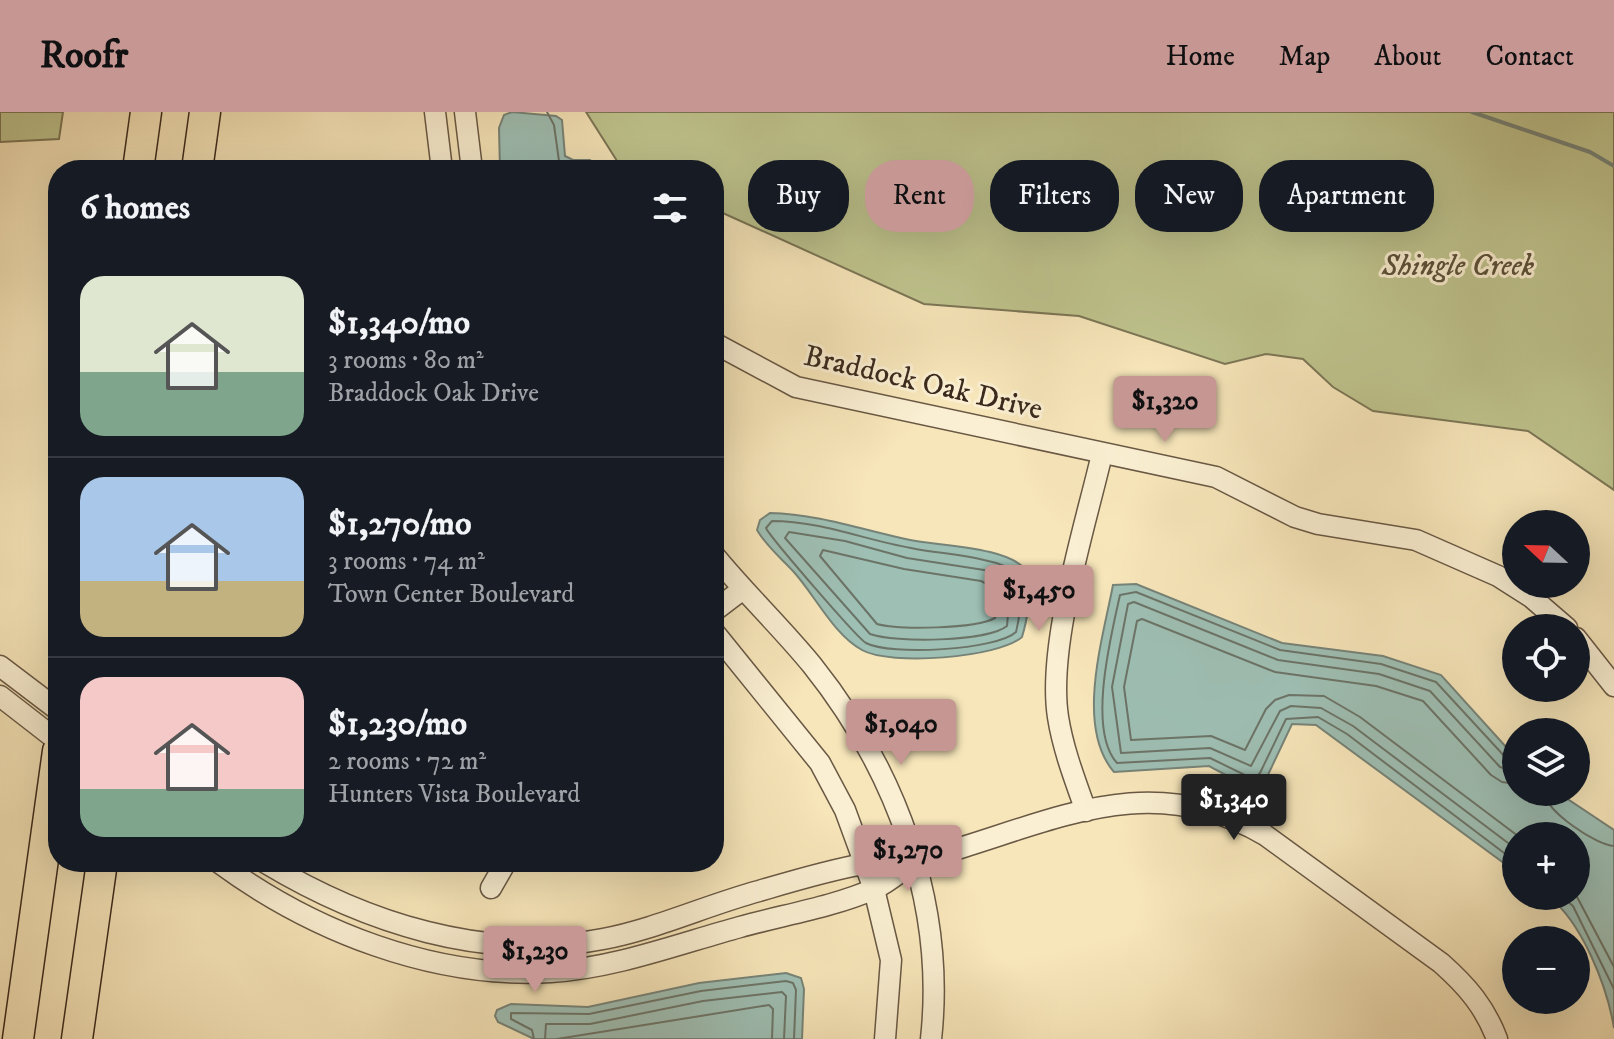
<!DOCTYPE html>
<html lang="en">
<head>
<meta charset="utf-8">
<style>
  body { margin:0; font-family:"IM FELL DW Pica",serif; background:#242831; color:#f1f3f6; height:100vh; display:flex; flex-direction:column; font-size:30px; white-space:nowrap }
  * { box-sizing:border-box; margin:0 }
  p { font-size:26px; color:#9ea1a6 }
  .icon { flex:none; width:44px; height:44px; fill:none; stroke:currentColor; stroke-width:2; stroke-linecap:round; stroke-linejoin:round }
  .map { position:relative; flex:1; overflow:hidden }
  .drawer { position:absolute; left:48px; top:48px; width:676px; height:712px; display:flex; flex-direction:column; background:#171b24; border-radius:32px; box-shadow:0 8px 32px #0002 }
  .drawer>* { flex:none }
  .banner { position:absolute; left:748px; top:48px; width:746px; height:72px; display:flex; gap:16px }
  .needle { width:52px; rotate:292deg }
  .tools { position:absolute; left:1502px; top:398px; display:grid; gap:16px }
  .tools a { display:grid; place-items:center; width:88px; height:88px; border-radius:50%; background:#171b24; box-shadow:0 8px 32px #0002; font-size:40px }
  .price { position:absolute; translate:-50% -68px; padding:0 18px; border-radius:8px; background:#c59692; color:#111; font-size:26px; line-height:52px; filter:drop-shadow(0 2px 4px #0008) }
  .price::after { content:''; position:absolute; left:50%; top:48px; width:24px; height:18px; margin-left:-12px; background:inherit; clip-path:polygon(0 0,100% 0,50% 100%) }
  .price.active { background:#222; color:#fff }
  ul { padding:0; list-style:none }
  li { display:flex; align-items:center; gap:24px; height:200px; padding:0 32px }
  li+li { border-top:2px solid #363941 }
  li span { display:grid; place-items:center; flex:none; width:224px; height:160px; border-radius:24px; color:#555 }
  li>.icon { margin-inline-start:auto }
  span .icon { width:96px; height:96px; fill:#fffc; stroke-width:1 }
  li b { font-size:34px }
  h2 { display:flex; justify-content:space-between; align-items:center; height:96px; padding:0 32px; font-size:34px }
  .pill { padding:0 28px; border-radius:32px; background:#171b24; box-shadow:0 8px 32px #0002; font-size:28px; line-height:72px }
  .pill.active { background:#c59692; color:#111 }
  header { display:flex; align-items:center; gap:48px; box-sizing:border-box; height:112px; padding:0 40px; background:#c59692; color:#111 }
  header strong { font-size:38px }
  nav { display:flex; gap:44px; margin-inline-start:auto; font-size:28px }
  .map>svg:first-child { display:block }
</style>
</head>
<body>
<header>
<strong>Roofr</strong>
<nav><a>Home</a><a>Map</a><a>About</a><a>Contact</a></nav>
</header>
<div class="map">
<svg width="1614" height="927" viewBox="0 0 1614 927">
  <rect width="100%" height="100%" fill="#f7e6ba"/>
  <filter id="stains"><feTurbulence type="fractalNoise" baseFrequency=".0025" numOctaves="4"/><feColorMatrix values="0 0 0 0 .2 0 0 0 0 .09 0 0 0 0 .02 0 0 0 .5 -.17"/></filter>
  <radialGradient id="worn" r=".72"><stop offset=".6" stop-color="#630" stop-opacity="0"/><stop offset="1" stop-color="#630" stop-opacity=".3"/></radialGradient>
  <g fill="#bfc48e" stroke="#7c7656" stroke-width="2">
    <path d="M0 0H63L59 27 0 30Z"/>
    <path d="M586 0H1614V378L1528 319 1373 299 1333 275 1303 247 1266 242 1225 252 1079 204 924 192 714 97V58H630L619 52Z"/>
  </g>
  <g fill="#9ebfb4" stroke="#768378" stroke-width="2">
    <path d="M512 0 556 4 562 8 565 44 573 48H590L600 58H500L499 16 504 3Z"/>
    <path d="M770 401C818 402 863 418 910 428 939 434 1009 434 1028 460 1035 469 1026 512 1022 525 998 546 890 554 862 538 833 522 815 483 793 459 780 445 767 435 757 418L760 408Z"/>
    <path d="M1136 472 1282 531 1383 544 1441 563 1516 646V680H1557L1614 718V916C1607 874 1582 810 1548 784H1576V724H1516V760L1316 613 1292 612 1266 667 1254 678 1209 654 1114 660C1075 615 1103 526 1113 473Z"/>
    <path d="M786 861 801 866 804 877 802 927H534L498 910 495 904 497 898 511 892 588 895 699 871Z"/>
  </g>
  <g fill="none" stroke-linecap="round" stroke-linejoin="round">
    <g stroke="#6c7468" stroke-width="2">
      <path d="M547 0 554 13 559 49 570 56 591 58"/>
      <path d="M772 409C820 409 865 428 911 436 935 441 960 442 984 448 995 450 1017 457 1023 466 1025 471 1018 512 1016 520 997 538 890 544 866 531 858 527 770 425 766 416Z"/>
      <path d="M789 420 845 429 907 446 984 458 1011 469 1015 475 1009 491 1007 514C987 530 895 531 870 522L785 426Z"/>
      <path d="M823 438 904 457 981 469 999 478 995 506C975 517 899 518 877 512L820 444Z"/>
      <path d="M1516 650 1507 647 1436 570 1381 552 1280 538 1136 480 1120 483C1111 524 1087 618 1117 651L1210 646 1253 667 1260 661 1286 607 1318 605 1347 622 1516 750"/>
      <path d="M1516 660 1500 655 1430 579 1379 562 1278 548 1134 490 1128 492 1112 575 1121 641 1210 636 1251 654 1280 599 1291 594 1321 596 1353 614 1516 737"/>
      <path d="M1516 672 1502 670 1491 663 1423 589 1376 574 1275 560 1142 507 1137 509 1124 575 1131 628 1211 624 1245 638 1266 597 1275 588 1289 583 1324 584 1360 605 1518 724"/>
      <path d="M1544 680C1545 699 1596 733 1614 734"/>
      <path d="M1576 783 1614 855"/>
      <path d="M1561 784 1573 794 1614 877"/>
      <path d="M534 927 532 918 511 907V901L589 902 701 879 786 869 793 871 796 878 794 927"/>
      <path d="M545 927 546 912H590L703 889 782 880 786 884 784 927"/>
      <path d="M557 927 769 893 773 897 772 927"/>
    </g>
    <path stroke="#768378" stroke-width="4" d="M1472 0 1590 40 1614 54"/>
    <g stroke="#695844" stroke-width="23">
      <g id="minor">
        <path d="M435 0 442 58"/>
        <path d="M465 0 472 58"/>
        <path d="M714 231 796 275 1216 365 1295 405 1318 412 1416 428 1498 464 1531 485 1567 516"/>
        <path d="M714 443C745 481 781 515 812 553 896 658 946 792 931 927"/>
        <path d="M714 499 743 477"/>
        <path d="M714 520 820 651 845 698 874 777 891 848 885 927"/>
        <path d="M1576 526 1614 574"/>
        <path d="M0 554 58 598"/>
        <path d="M0 584 58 629"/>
        <path d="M1086 699C1075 668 1063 637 1058 605 1047 534 1085 415 1102 342"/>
        <path d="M218 750C312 819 433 867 551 860 615 856 678 832 740 815 783 803 833 795 874 777 888 771 901 759 914 750"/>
        <path d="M264 750C365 811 485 850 603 827 656 817 707 793 759 779 793 769 829 758 864 752 893 747 919 748 947 740 1061 706 1152 658 1265 723L1441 851C1467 874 1485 895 1497 927"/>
        <path d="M491 776 506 750"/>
      </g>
    </g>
    <g stroke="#3a291d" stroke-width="33">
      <g id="highway">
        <path d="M138 58 146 0"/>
        <path d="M197 58 205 0"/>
        <path d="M18 927 58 639"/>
        <path d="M77 927 102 750"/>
      </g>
    </g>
    <use href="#minor" stroke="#faefd2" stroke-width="20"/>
    <use href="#highway" stroke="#f7e6ba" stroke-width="30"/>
  </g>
  <g text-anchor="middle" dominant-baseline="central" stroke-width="6" stroke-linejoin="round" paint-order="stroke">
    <g font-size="30" font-style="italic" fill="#5b5039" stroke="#faefd2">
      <text x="1458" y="154">Shingle Creek</text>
    </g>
    <g font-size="30" fill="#3a291d" stroke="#faefd2">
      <text transform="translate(923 271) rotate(13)">Braddock Oak Drive</text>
    </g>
  </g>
  <rect width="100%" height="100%" filter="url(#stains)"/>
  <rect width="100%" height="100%" fill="url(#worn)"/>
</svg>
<div class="tools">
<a><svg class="needle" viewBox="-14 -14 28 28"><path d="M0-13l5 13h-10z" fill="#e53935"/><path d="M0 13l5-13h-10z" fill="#9ea1a6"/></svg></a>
<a><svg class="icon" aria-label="locate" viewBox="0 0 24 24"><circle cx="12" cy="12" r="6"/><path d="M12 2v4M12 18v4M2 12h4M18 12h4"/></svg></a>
<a><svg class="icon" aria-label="layers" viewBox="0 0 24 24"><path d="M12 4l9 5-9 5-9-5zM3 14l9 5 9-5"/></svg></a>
<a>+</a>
<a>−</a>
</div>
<b class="price" style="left:1165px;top:332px">$1,320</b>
<b class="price" style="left:1039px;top:521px">$1,450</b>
<b class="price" style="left:901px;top:655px">$1,040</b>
<b class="price active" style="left:1234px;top:730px">$1,340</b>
<b class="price" style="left:908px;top:781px">$1,270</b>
<b class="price" style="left:535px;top:882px">$1,230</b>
<div class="banner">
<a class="pill">Buy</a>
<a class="pill active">Rent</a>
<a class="pill">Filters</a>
<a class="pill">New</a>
<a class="pill">Apartment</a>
</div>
<section class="drawer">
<h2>6 homes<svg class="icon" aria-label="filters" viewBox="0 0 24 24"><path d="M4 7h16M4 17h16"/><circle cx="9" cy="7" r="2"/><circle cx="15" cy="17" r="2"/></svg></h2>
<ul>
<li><span style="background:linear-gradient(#dfe7d0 60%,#7fa58c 0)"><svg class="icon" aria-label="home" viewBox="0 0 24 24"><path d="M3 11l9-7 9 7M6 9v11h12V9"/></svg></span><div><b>$1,340/mo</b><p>3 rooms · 80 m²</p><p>Braddock Oak Drive</p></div></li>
<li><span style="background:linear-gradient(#a9c7e8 65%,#c2b280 0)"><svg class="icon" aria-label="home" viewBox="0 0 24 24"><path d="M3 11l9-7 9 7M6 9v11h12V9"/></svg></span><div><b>$1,270/mo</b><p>3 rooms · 74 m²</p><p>Town Center Boulevard</p></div></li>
<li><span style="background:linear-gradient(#f6c9c9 70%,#7fa58c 0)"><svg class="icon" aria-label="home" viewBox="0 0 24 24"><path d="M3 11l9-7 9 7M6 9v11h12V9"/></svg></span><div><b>$1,230/mo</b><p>2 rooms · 72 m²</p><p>Hunters Vista Boulevard</p></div></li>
</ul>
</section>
</div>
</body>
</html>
